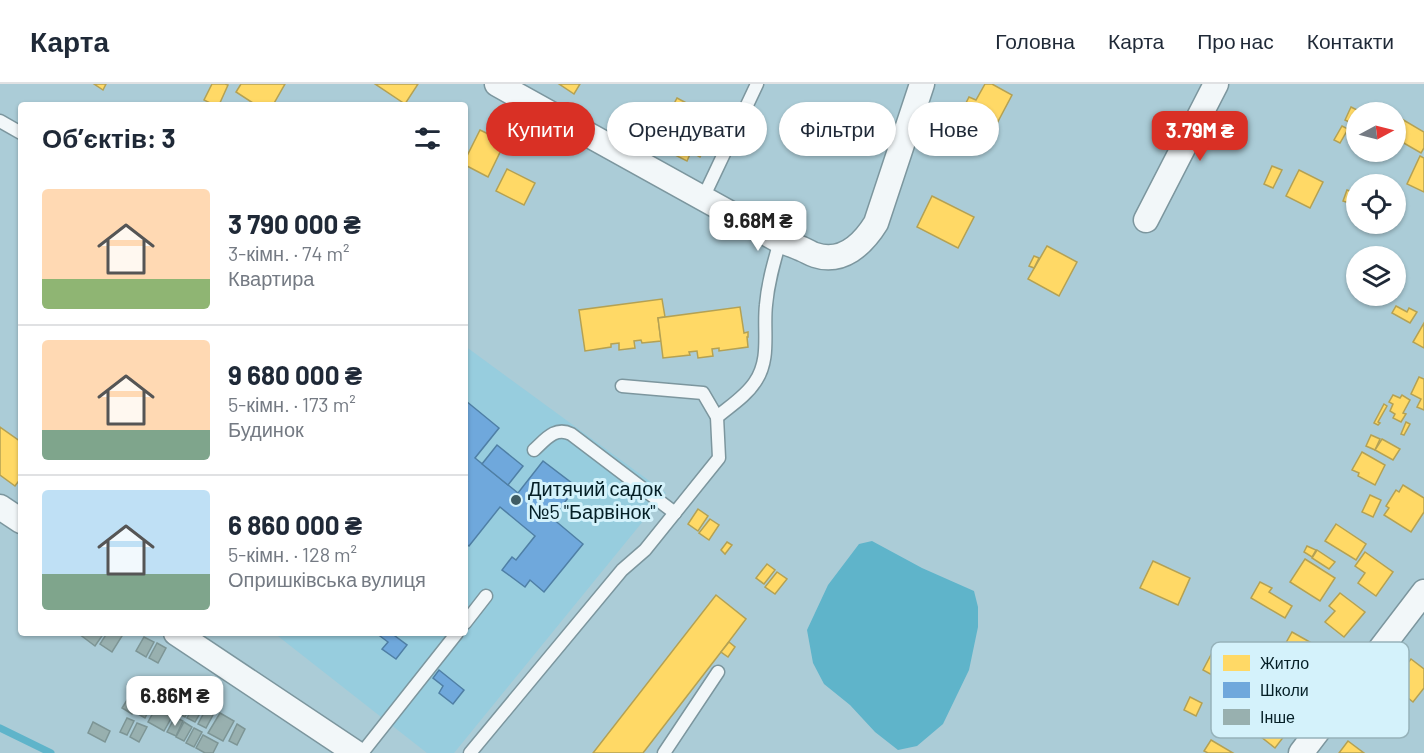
<!DOCTYPE html>
<html lang="uk">
<head>
<meta charset="utf-8">
<style>
  body { margin:0; font-family:Barlow,sans-serif; background:#f2f2f3; color:#1f2937; height:100vh; display:flex; flex-direction:column; font-size:22px; white-space:nowrap }
  * { box-sizing:border-box; margin:0 }
  p { font-size:20px; color:#747a83 }
  .icon { flex:none; width:33px; height:33px; fill:none; stroke:currentColor; stroke-width:2; stroke-linecap:round; stroke-linejoin:round }
  .map { position:relative; flex:1; overflow:hidden }
  .drawer { position:absolute; left:18px; top:18px; width:450px; height:534px; display:flex; flex-direction:column; background:#fff; border-radius:6px; box-shadow:0 2px 4px #0004 }
  .drawer>* { flex:none }
  .guide { position:absolute; left:486px; top:18px; width:570px; height:54px; display:flex; gap:12px }
  .needle { width:39px; rotate:83deg }
  .tools { position:absolute; left:1346px; top:18px; display:grid; gap:12px }
  .tools a { display:grid; place-items:center; width:60px; height:60px; border-radius:50%; background:#fff; box-shadow:0 2px 4px #0004; font-size:30px }
  .price { position:absolute; translate:-50% -51px; padding:0 14px; border-radius:12px; background:#fff; color:#222; font-size:20px; line-height:39px; filter:drop-shadow(0 2px 3px #0008) }
  .price::after { content:''; position:absolute; left:50%; top:36px; width:18px; height:14px; margin-left:-9px; background:inherit; clip-path:polygon(0 0,100% 0,50% 100%) }
  .price.on { background:#d93025; color:#fff }
  ul { padding:0; list-style:none }
  li { display:flex; align-items:center; gap:18px; height:150px; padding:0 24px }
  li+li { border-top:2px solid #e0e1e3 }
  li span { display:grid; place-items:center; flex:none; width:168px; height:120px; border-radius:6px; color:#555 }
  li>.icon { margin-inline-start:auto }
  span .icon { width:72px; height:72px; fill:#fffc; stroke-width:1 }
  li b { font-size:26px }
  h2 { display:flex; justify-content:space-between; align-items:center; height:72px; padding:0 24px; font-size:26px }
  .pill { padding:0 21px; border-radius:27px; background:#fff; box-shadow:0 2px 4px #0004; font-size:21px; line-height:54px }
  .pill.on { background:#d93025; color:#fff }
  header { display:flex; align-items:center; gap:36px; box-sizing:border-box; height:84px; padding:0 30px; background:#fff; border-bottom:2px solid #e0e1e3 }
  header strong { font-size:28px }
  nav { display:flex; gap:33px; margin-inline-start:auto; font-size:21px }
  .map>svg:first-child { display:block }
</style>
</head>
<body>
<header>
<strong>Карта</strong>
<nav><a>Головна</a><a>Карта</a><a>Про нас</a><a>Контакти</a></nav>
</header>
<div class="map">
<svg width="1424" height="669" viewBox="0 0 1424 669">
  <rect width="100%" height="100%" fill="#abccd7"/>
  <path fill="#97cdde" d="M465 262 666 409 454 669H427L274 549H465Z"/>
  <path fill="#5fb4ca" d="M872 457 922 484 974 507 978 523V543L969 586 943 640 917 662 898 666 875 648 850 621 824 600 813 579 807 546 828 501 859 460Z"/>
  <g fill="#ffd966" stroke="#b4a153" stroke-width="1.5">
    <path d="M94 0H106L103 6Z"/>
    <path d="M212 0H225L228 1 219 21H214L204 16Z"/>
    <path d="M241 0H285L273 21H256L236 8Z"/>
    <path d="M375 0H418L405 20Z"/>
    <path d="M559 0H580L574 10Z"/>
    <path d="M985 0H992L1012 11 994 45 962 27 969 13 976 16Z"/>
    <path d="M677 14 709 31 696 57 706 62 700 73 691 68 687 77 653 60Z"/>
    <path d="M1351 23 1359 27V28H1356V35L1354 40 1345 36Z"/>
    <path d="M1395 31 1424 48V64L1421 69 1395 54Z"/>
    <path d="M1342 42 1348 45 1340 59 1334 56Z"/>
    <path d="M480 46 505 58 488 93 465 81V76Z"/>
    <path d="M1420 72 1424 74V108L1407 100Z"/>
    <path d="M1272 82 1282 86 1273 104 1264 100Z"/>
    <path d="M507 85 535 99 524 121 496 107Z"/>
    <path d="M1299 86 1323 98 1310 124 1286 112Z"/>
    <path d="M1347 106 1356 109 1355 121 1343 117Z"/>
    <path d="M932 112 974 133 958 164 917 143Z"/>
    <path d="M1047 162 1077 178 1059 212 1028 195Z"/>
    <path d="M1034 172 1039 174 1034 184 1029 182Z"/>
    <path d="M662 215 665 233 658 234 661 257 642 259 641 256 634 257 635 264 619 266V259L611 260V263L585 267 579 226Z"/>
    <path d="M1396 222 1407 228 1409 224 1417 228 1410 239 1392 229Z"/>
    <path d="M740 223 744 249 748 248V253H747L748 263 719 267V264L712 265 713 272 698 274 697 267 689 268 690 271 663 274 658 234Z"/>
    <path d="M1424 239V264L1413 258Z"/>
    <path d="M1419 293 1424 295V326L1417 323 1421 315 1411 310Z"/>
    <path d="M1393 311 1400 314 1402 311 1410 316 1403 329 1406 330 1401 338 1393 334 1395 330 1390 327 1393 320 1389 318Z"/>
    <path d="M1384 320 1387 322 1378 338 1380 339 1378 341 1374 339Z"/>
    <path d="M1406 338 1410 340 1404 351 1401 350Z"/>
    <path d="M0 343 21 358V394L15 402 0 391Z"/>
    <path d="M1371 351 1380 355 1375 366 1366 362Z"/>
    <path d="M1382 355 1400 365 1393 376 1375 366Z"/>
    <path d="M1362 368 1385 381 1375 401 1358 392 1359 389 1352 386Z"/>
    <path d="M1403 401 1424 414V428L1411 448 1384 431 1389 424 1386 422 1396 406 1399 408Z"/>
    <path d="M1370 411 1381 416 1373 433 1362 428Z"/>
    <path d="M698 425 708 432 698 447 688 440Z"/>
    <path d="M710 435 719 441 709 456 699 449Z"/>
    <path d="M1336 440 1366 460 1356 476 1325 457Z"/>
    <path d="M727 458 732 461 725 470 721 466Z"/>
    <path d="M1307 462 1316 466 1312 473 1304 468Z"/>
    <path d="M1317 466 1335 478 1329 485 1312 474Z"/>
    <path d="M1365 468 1393 488 1376 512 1358 499 1365 489 1355 482Z"/>
    <path d="M1305 475 1335 494 1320 517 1290 498Z"/>
    <path d="M1153 477 1190 494 1178 521 1140 504Z"/>
    <path d="M767 480 775 486 764 500 756 494Z"/>
    <path d="M777 488 787 495 775 510 765 503Z"/>
    <path d="M1260 498 1272 504 1269 508 1292 522 1285 534 1251 514Z"/>
    <path d="M1340 509 1365 528 1344 553 1325 538 1335 527 1329 522Z"/>
    <path d="M716 511 746 535 721 568 643 669H593Z"/>
    <path d="M1292 548 1340 575 1330 592 1317 585 1315 588 1305 582 1306 580 1282 566Z"/>
    <path d="M729 558 735 563 728 573 721 568Z"/>
    <path d="M1213 567 1238 581 1234 589 1239 591 1232 602 1203 586Z"/>
    <path d="M1411 575 1424 585V604L1413 618 1391 600Z"/>
    <path d="M1190 613 1202 619 1196 632 1184 626Z"/>
    <path d="M1270 639 1285 651 1275 664 1260 652Z"/>
    <path d="M1211 656 1233 669H1208L1204 667Z"/>
    <path d="M1348 657 1364 669H1339Z"/>
  </g>
  <g fill="#6fa8dc" stroke="#4f7fa5" stroke-width="1.5">
    <path d="M466 317 499 344 475 374 518 409 543 377 577 403 552 434 583 460 544 508 530 496 525 503 502 486 512 473 516 476 535 452 500 423 469 462 465 459V400L467 398 465 397Z"/>
    <path d="M497 361 523 382 508 401 482 380Z"/>
    <path d="M376 549H391L407 561 396 575 382 565 388 558Z"/>
    <path d="M439 586 464 606 453 620 439 609 443 602 433 594Z"/>
  </g>
  <g fill="none" stroke-linecap="round" stroke-linejoin="round">
    <path stroke="#5fb4ca" stroke-width="7" d="M0 644 51 669"/>
  </g>
  <g fill="#98b0af" stroke="#7d9595" stroke-width="1.5">
    <path d="M80 549H104L95 562 79 550Z"/>
    <path d="M107 549H118L122 552 112 568 100 560Z"/>
    <path d="M144 553 154 558 146 573 136 567Z"/>
    <path d="M157 559 166 564 158 579 149 574Z"/>
    <path d="M168 602 184 611 164 647 148 638Z"/>
    <path d="M132 608 141 613 132 630 122 624Z"/>
    <path d="M185 614 193 618 185 633 177 629Z"/>
    <path d="M144 615 152 620 145 634 136 629Z"/>
    <path d="M195 620 203 624 195 638 187 634Z"/>
    <path d="M206 625 214 629 206 644 198 640Z"/>
    <path d="M220 629 234 637 223 657 208 649Z"/>
    <path d="M175 633 183 637 176 652 167 648Z"/>
    <path d="M127 634 134 637 127 651 120 648Z"/>
    <path d="M93 638 110 647 105 658 88 649Z"/>
    <path d="M184 638 192 643 184 657 176 653Z"/>
    <path d="M137 639 147 643 139 658 130 653Z"/>
    <path d="M237 640 245 645 237 661 229 657Z"/>
    <path d="M194 644 202 648 194 663 186 659Z"/>
    <path d="M203 651 218 659 213 669H205L196 664Z"/>
  </g>
  <g fill="none" stroke-linecap="round" stroke-linejoin="round">
    <g stroke="#7c969e" stroke-width="15">
      <g id="lane">
        <path d="M0 37 21 49"/>
        <path d="M703 114 757 0"/>
        <path d="M717 333C730 322 746 312 755 298 771 275 763 247 766 221 768 198 774 178 780 157"/>
        <path d="M534 366C545 356 555 342 571 350L675 429"/>
        <path d="M465 539 486 512"/>
        <path d="M362 669 457 549"/>
        <path d="M470 669 622 486 645 466 719 374 717 333 703 309 622 302"/>
        <path d="M664 669 718 588"/>
      </g>
    </g>
    <g stroke="#7c969e" stroke-width="27">
      <g id="street">
        <path d="M497 0 780 157C788 159 795 162 802 165 807 167 811 170 815 171 842 180 863 160 876 139L922 0"/>
        <path d="M1146 136 1216 0"/>
        <path d="M0 423 21 437"/>
        <path d="M176 549 356 669"/>
        <path d="M1301 669 1424 508"/>
      </g>
    </g>
    <use href="#lane" stroke="#f2f7f9" stroke-width="12"/>
    <use href="#street" stroke="#f2f7f9" stroke-width="24"/>
  </g>
  <circle fill="#3f5c64" stroke="#d4f2fb" stroke-width="2" cx="516" cy="416" r="6"/>
  <g text-anchor="middle" dominant-baseline="central" stroke-width="6" stroke-linejoin="round" paint-order="stroke">
    <g font-size="20" fill="#051f26" stroke="#d4f2fb" text-anchor="start">
      <text x="528" y="404">Дитячий садок<tspan x="528" dy="23">№5 "Барвінок"</tspan></text>
    </g>
  </g>
  <rect x="1211" y="558" width="198" height="96" rx="9" fill="#d4f2fb" stroke="#96b3bb" stroke-width="1.5"/>
  <rect x="1223" y="571" width="27" height="16" fill="#ffd966"/>
  <rect x="1223" y="598" width="27" height="16" fill="#6fa8dc"/>
  <rect x="1223" y="625" width="27" height="16" fill="#98b0af"/>
  <g font-size="16" fill="#051f26">
    <text x="1260" y="585">Житло</text>
    <text x="1260" y="612">Школи</text>
    <text x="1260" y="639">Інше</text>
  </g>
</svg>
<div class="tools">
<a><svg class="needle" viewBox="-14 -14 28 28"><path d="M0-13l5 13h-10z" fill="#e53935"/><path d="M0 13l5-13h-10z" fill="#747a83"/></svg></a>
<a><svg class="icon" aria-label="locate" viewBox="0 0 24 24"><circle cx="12" cy="12" r="6"/><path d="M12 2v4M12 18v4M2 12h4M18 12h4"/></svg></a>
<a><svg class="icon" aria-label="layers" viewBox="0 0 24 24"><path d="M12 4l9 5-9 5-9-5zM3 14l9 5 9-5"/></svg></a>
</div>
<b class="price on" style="left:1200px;top:78px">3.79M ₴</b>
<b class="price" style="left:758px;top:168px">9.68M ₴</b>
<b class="price" style="left:175px;top:643px">6.86M ₴</b>
<div class="guide">
<a class="pill on">Купити</a>
<a class="pill">Орендувати</a>
<a class="pill">Фільтри</a>
<a class="pill">Нове</a>
</div>
<section class="drawer">
<h2>Об’єктів: 3<svg class="icon" aria-label="filters" viewBox="0 0 24 24"><path d="M4 7h16M4 17h16"/><circle cx="9" cy="7" r="2"/><circle cx="15" cy="17" r="2"/></svg></h2>
<ul>
<li><span style="background:linear-gradient(#ffd9b3 75%,#8fb573 0)"><svg class="icon" aria-label="home" viewBox="0 0 24 24"><path d="M3 11l9-7 9 7M6 9v11h12V9"/></svg></span><div><b>3 790 000 ₴</b><p>3-кімн. · 74 m²</p><p>Квартира</p></div></li>
<li><span style="background:linear-gradient(#ffd9b3 75%,#7fa58c 0)"><svg class="icon" aria-label="home" viewBox="0 0 24 24"><path d="M3 11l9-7 9 7M6 9v11h12V9"/></svg></span><div><b>9 680 000 ₴</b><p>5-кімн. · 173 m²</p><p>Будинок</p></div></li>
<li><span style="background:linear-gradient(#bfe0f5 70%,#7fa58c 0)"><svg class="icon" aria-label="home" viewBox="0 0 24 24"><path d="M3 11l9-7 9 7M6 9v11h12V9"/></svg></span><div><b>6 860 000 ₴</b><p>5-кімн. · 128 m²</p><p>Опришківська вулиця</p></div></li>
</ul>
</section>
</div>
</body>
</html>
